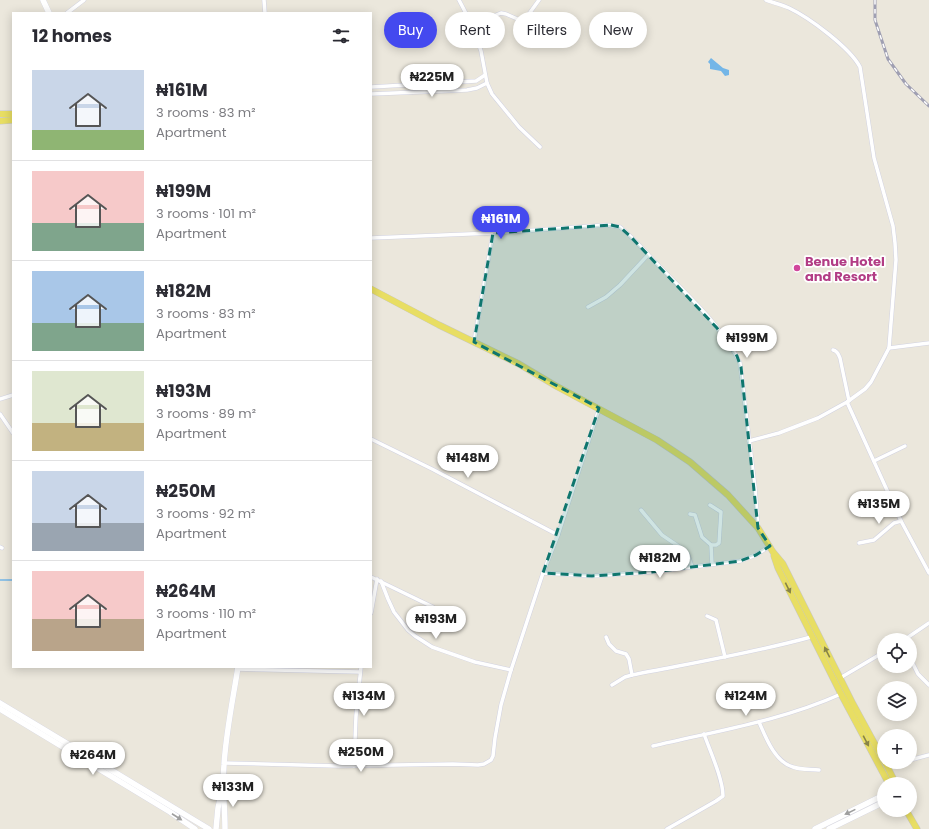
<!DOCTYPE html>
<html lang="en">
<head>
<meta charset="utf-8">
<style>
  body { margin:0; font-family:Poppins,sans-serif; background:#f2f2f3; color:#2b2b33; height:100vh; display:flex; flex-direction:column; font-size:15px; white-space:nowrap }
  * { box-sizing:border-box; margin:0 }
  p { font-size:13px; color:#7c7c81 }
  .icon { flex:none; width:22px; height:22px; fill:none; stroke:currentColor; stroke-width:2; stroke-linecap:round; stroke-linejoin:round }
  .map { position:relative; flex:1; overflow:hidden }
  .side { position:absolute; left:12px; top:12px; width:360px; height:656px; display:flex; flex-direction:column; background:#fff; border-radius:0px; box-shadow:0 2px 10px #0003 }
  .side>* { flex:none }
  .hud { position:absolute; left:384px; top:12px; width:380px; height:36px; display:flex; gap:8px }
  .tools { position:absolute; left:877px; top:633px; display:grid; gap:8px }
  .tools a { display:grid; place-items:center; width:40px; height:40px; border-radius:50%; background:#fff; box-shadow:0 2px 10px #0003; font-size:20px }
  .price { position:absolute; translate:-50% -34px; padding:0 9px; border-radius:14px; background:#fff; color:#222; font-size:13px; line-height:26px; filter:drop-shadow(0 1px 2px #0008) }
  .price::after { content:''; position:absolute; left:50%; top:24px; width:12px; height:9px; margin-left:-6px; background:inherit; clip-path:polygon(0 0,100% 0,50% 100%) }
  .price.on { background:#4449ef; color:#fff }
  ul { padding:0; list-style:none }
  li { display:flex; align-items:center; gap:12px; height:100px; padding:0 20px }
  li+li { border-top:1px solid #e1e1e2 }
  li span { display:grid; place-items:center; flex:none; width:112px; height:80px; border-radius:0px; color:#555 }
  li>.icon { margin-inline-start:auto }
  span .icon { width:48px; height:48px; fill:#fffc; stroke-width:1 }
  li b { font-size:17px }
  h2 { display:flex; justify-content:space-between; align-items:center; height:48px; padding:0 20px; font-size:17px }
  .chip { padding:0 14px; border-radius:18px; background:#fff; box-shadow:0 2px 10px #0003; font-size:14px; line-height:36px }
  .chip.on { background:#4449ef; color:#fff }
  .map>svg:first-child { display:block }
</style>
</head>
<body>
<div class="map">
<svg width="929" height="829" viewBox="0 0 929 829">
  <rect width="100%" height="100%" fill="#ebe7dc"/>
  <path fill="#74b6e7" d="M711 58 723 68 729 70V75L725 76 721 71 710 69V64L708 62Z"/>
  <g fill="none" stroke-linecap="round" stroke-linejoin="round">
    <path stroke="#74b6e7" stroke-width="1.5" d="M0 580H13"/>
    <g stroke="#d1d2e1" stroke-width="4.5">
      <g id="street">
        <path d="M264 0 265 13"/>
        <path d="M459 0 472 25 481 51 487 83 492 94 519 127 540 147"/>
        <path d="M67 13 84 0"/>
        <path d="M472 25 501 13 506 14 522 21 526 18 539 0"/>
        <path d="M371 87 476 81 485 75"/>
        <path d="M371 94 467 90 477 88 487 83"/>
        <path d="M371 238 493 233 607 225 620 227C635 239 648 255 661 268 689 297 722 326 740 363L755 488 758 527"/>
        <path d="M588 307 606 297 620 285 648 255"/>
        <path d="M474 342 493 233"/>
        <path d="M889 348 929 343"/>
        <path d="M833 350C838 351 838 354 840 358L849 401"/>
        <path d="M0 399 13 395"/>
        <path d="M847 402 901 521 929 573"/>
        <path d="M0 414 13 433"/>
        <path d="M371 439 432 469 558 535"/>
        <path d="M749 441 779 433 818 418 847 402 865 389 871 382 889 348 896 260 895 243 893 226 874 158 860 67C850 48 810 18 789 8 782 5 774 3 766 0"/>
        <path d="M874 461 905 446"/>
        <path d="M641 510 662 535 684 550 688 555 692 567"/>
        <path d="M690 514 695 515 702 537 711 545H716L719 543 721 512 710 505"/>
        <path d="M859 543 874 540 894 523 901 521"/>
        <path d="M711 545 712 564"/>
        <path d="M0 547 2 548"/>
        <path d="M543 573 592 576 652 572 740 561 756 555 770 546"/>
        <path d="M371 577 433 607"/>
        <path d="M381 581 388 599 394 612 408 630 415 636 432 647 475 662 511 670"/>
        <path d="M371 613 377 579"/>
        <path d="M707 616 716 620 725 657"/>
        <path d="M606 637 609 644 616 651 626 654 629 659 632 675"/>
        <path d="M904 640 929 623"/>
        <path d="M910 658 918 674 929 685"/>
        <path d="M237 669 360 672"/>
        <path d="M840 678 884 652"/>
        <path d="M612 685 625 677 632 675C692 663 753 653 811 637"/>
        <path d="M759 722C766 738 775 762 793 767 801 770 811 769 819 770"/>
        <path d="M653 746C716 731 781 721 841 694"/>
        <path d="M910 760 929 755"/>
        <path d="M224 763 338 766 453 764 478 765 484 764 491 760 493 756 495 738 501 705 511 670 543 573 558 535 599 409"/>
        <path d="M354 766 356 716 361 667"/>
        <path d="M887 767 900 762"/>
        <path d="M667 829 716 801 723 796C723 779 710 751 704 734"/>
      </g>
    </g>
    <g stroke="#d1d2e1" stroke-width="6">
      <g id="secondary">
        <path d="M43 0 49 13"/>
        <path d="M0 703 209 829"/>
        <path d="M0 709 170 812 195 829"/>
        <path d="M216 829 218 808 222 790"/>
        <path d="M225 829C225 807 222 786 224 765 226 732 233 699 238 667"/>
        <path d="M815 829 884 795"/>
        <path d="M829 829 884 802"/>
      </g>
    </g>
    <g stroke="#c7c7c7" stroke-width="7">
      <g id="primary">
        <path d="M0 114H13"/>
        <path d="M0 121 13 120"/>
        <path d="M371 289 439 325 519 364 556 386 657 440 690 462 728 495 758 528 773 552 783 564 853 704 884 761"/>
        <path d="M774 556 778 568 841 694 889 784"/>
        <path d="M885 762 896 784"/>
        <path d="M906 810 917 829"/>
      </g>
    </g>
    <use href="#street" stroke="#fff" stroke-width="3.5"/>
    <use href="#secondary" stroke="#fff" stroke-width="5.5"/>
    <use href="#primary" stroke="#e8de63" stroke-width="6"/>
    <g stroke="#9f9fb2" stroke-width="3">
      <path id="rail" d="M875 0V20L888 59 906 84 929 106"/>
    </g>
    <use href="#rail" stroke="#fff" stroke-width="1.5" stroke-dasharray="4.5" stroke-linecap="butt"/>
  </g>
  <defs><path id="oneway-solid" d="M-6-.8H1V-3.2L6.5 0L1 3.2V.8H-6Z"/></defs>
  <g fill="#888446">
    <use href="#oneway-solid" transform="translate(788 588) rotate(64)"/>
    <use href="#oneway-solid" transform="translate(827 652) rotate(-117)"/>
    <use href="#oneway-solid" transform="translate(866 741) rotate(62)"/>
  </g>
  <g fill="#9f9f9f">
    <use href="#oneway-solid" transform="translate(850 812) rotate(154)"/>
    <use href="#oneway-solid" transform="translate(177 817) rotate(33)"/>
  </g>
  <path fill="#0f766e" fill-opacity="0.2" stroke="#0f766e" stroke-width="3" stroke-dasharray="8 5" stroke-linejoin="round" d="M611 225 620 227 631 237 717 328 737 356 741 367 758 528 770 546 756 555 740 561 652 572 592 576 543 573 599 408 474 342 493 233Z"/>
  <circle fill="#d1479c" stroke="#fff" stroke-width="1.5" cx="797" cy="268" r="4"/>
  <g text-anchor="middle" dominant-baseline="central" stroke-width="3.5" stroke-linejoin="round" paint-order="stroke">
    <g font-size="13" font-weight="bold" fill="#b23c85" stroke="#fff" text-anchor="start">
      <text x="805" y="261">Benue Hotel<tspan x="805" dy="15">and Resort</tspan></text>
    </g>
  </g>
</svg>
<div class="tools">
<a><svg class="icon" aria-label="locate" viewBox="0 0 24 24"><circle cx="12" cy="12" r="6"/><path d="M12 2v4M12 18v4M2 12h4M18 12h4"/></svg></a>
<a><svg class="icon" aria-label="layers" viewBox="0 0 24 24"><path d="M12 4l9 5-9 5-9-5zM3 14l9 5 9-5"/></svg></a>
<a>+</a>
<a>−</a>
</div>
<b class="price" style="left:432px;top:98px">₦225M</b>
<b class="price on" style="left:501px;top:240px">₦161M</b>
<b class="price" style="left:747px;top:359px">₦199M</b>
<b class="price" style="left:468px;top:479px">₦148M</b>
<b class="price" style="left:879px;top:525px">₦135M</b>
<b class="price" style="left:660px;top:579px">₦182M</b>
<b class="price" style="left:436px;top:640px">₦193M</b>
<b class="price" style="left:364px;top:717px">₦134M</b>
<b class="price" style="left:746px;top:717px">₦124M</b>
<b class="price" style="left:361px;top:773px">₦250M</b>
<b class="price" style="left:93px;top:776px">₦264M</b>
<b class="price" style="left:233px;top:808px">₦133M</b>
<div class="hud">
<a class="chip on">Buy</a>
<a class="chip">Rent</a>
<a class="chip">Filters</a>
<a class="chip">New</a>
</div>
<section class="side">
<h2>12 homes<svg class="icon" aria-label="filters" viewBox="0 0 24 24"><path d="M4 7h16M4 17h16"/><circle cx="9" cy="7" r="2"/><circle cx="15" cy="17" r="2"/></svg></h2>
<ul>
<li><span style="background:linear-gradient(#c9d6e8 75%,#8fb573 0)"><svg class="icon" aria-label="home" viewBox="0 0 24 24"><path d="M3 11l9-7 9 7M6 9v11h12V9"/></svg></span><div><b>₦161M</b><p>3 rooms · 83 m²</p><p>Apartment</p></div></li>
<li><span style="background:linear-gradient(#f6c9c9 65%,#7fa58c 0)"><svg class="icon" aria-label="home" viewBox="0 0 24 24"><path d="M3 11l9-7 9 7M6 9v11h12V9"/></svg></span><div><b>₦199M</b><p>3 rooms · 101 m²</p><p>Apartment</p></div></li>
<li><span style="background:linear-gradient(#a9c7e8 65%,#7fa58c 0)"><svg class="icon" aria-label="home" viewBox="0 0 24 24"><path d="M3 11l9-7 9 7M6 9v11h12V9"/></svg></span><div><b>₦182M</b><p>3 rooms · 83 m²</p><p>Apartment</p></div></li>
<li><span style="background:linear-gradient(#dfe7d0 65%,#c2b280 0)"><svg class="icon" aria-label="home" viewBox="0 0 24 24"><path d="M3 11l9-7 9 7M6 9v11h12V9"/></svg></span><div><b>₦193M</b><p>3 rooms · 89 m²</p><p>Apartment</p></div></li>
<li><span style="background:linear-gradient(#c9d6e8 65%,#9aa5b1 0)"><svg class="icon" aria-label="home" viewBox="0 0 24 24"><path d="M3 11l9-7 9 7M6 9v11h12V9"/></svg></span><div><b>₦250M</b><p>3 rooms · 92 m²</p><p>Apartment</p></div></li>
<li><span style="background:linear-gradient(#f6c9c9 60%,#b9a48a 0)"><svg class="icon" aria-label="home" viewBox="0 0 24 24"><path d="M3 11l9-7 9 7M6 9v11h12V9"/></svg></span><div><b>₦264M</b><p>3 rooms · 110 m²</p><p>Apartment</p></div></li>
</ul>
</section>
</div>
</body>
</html>
